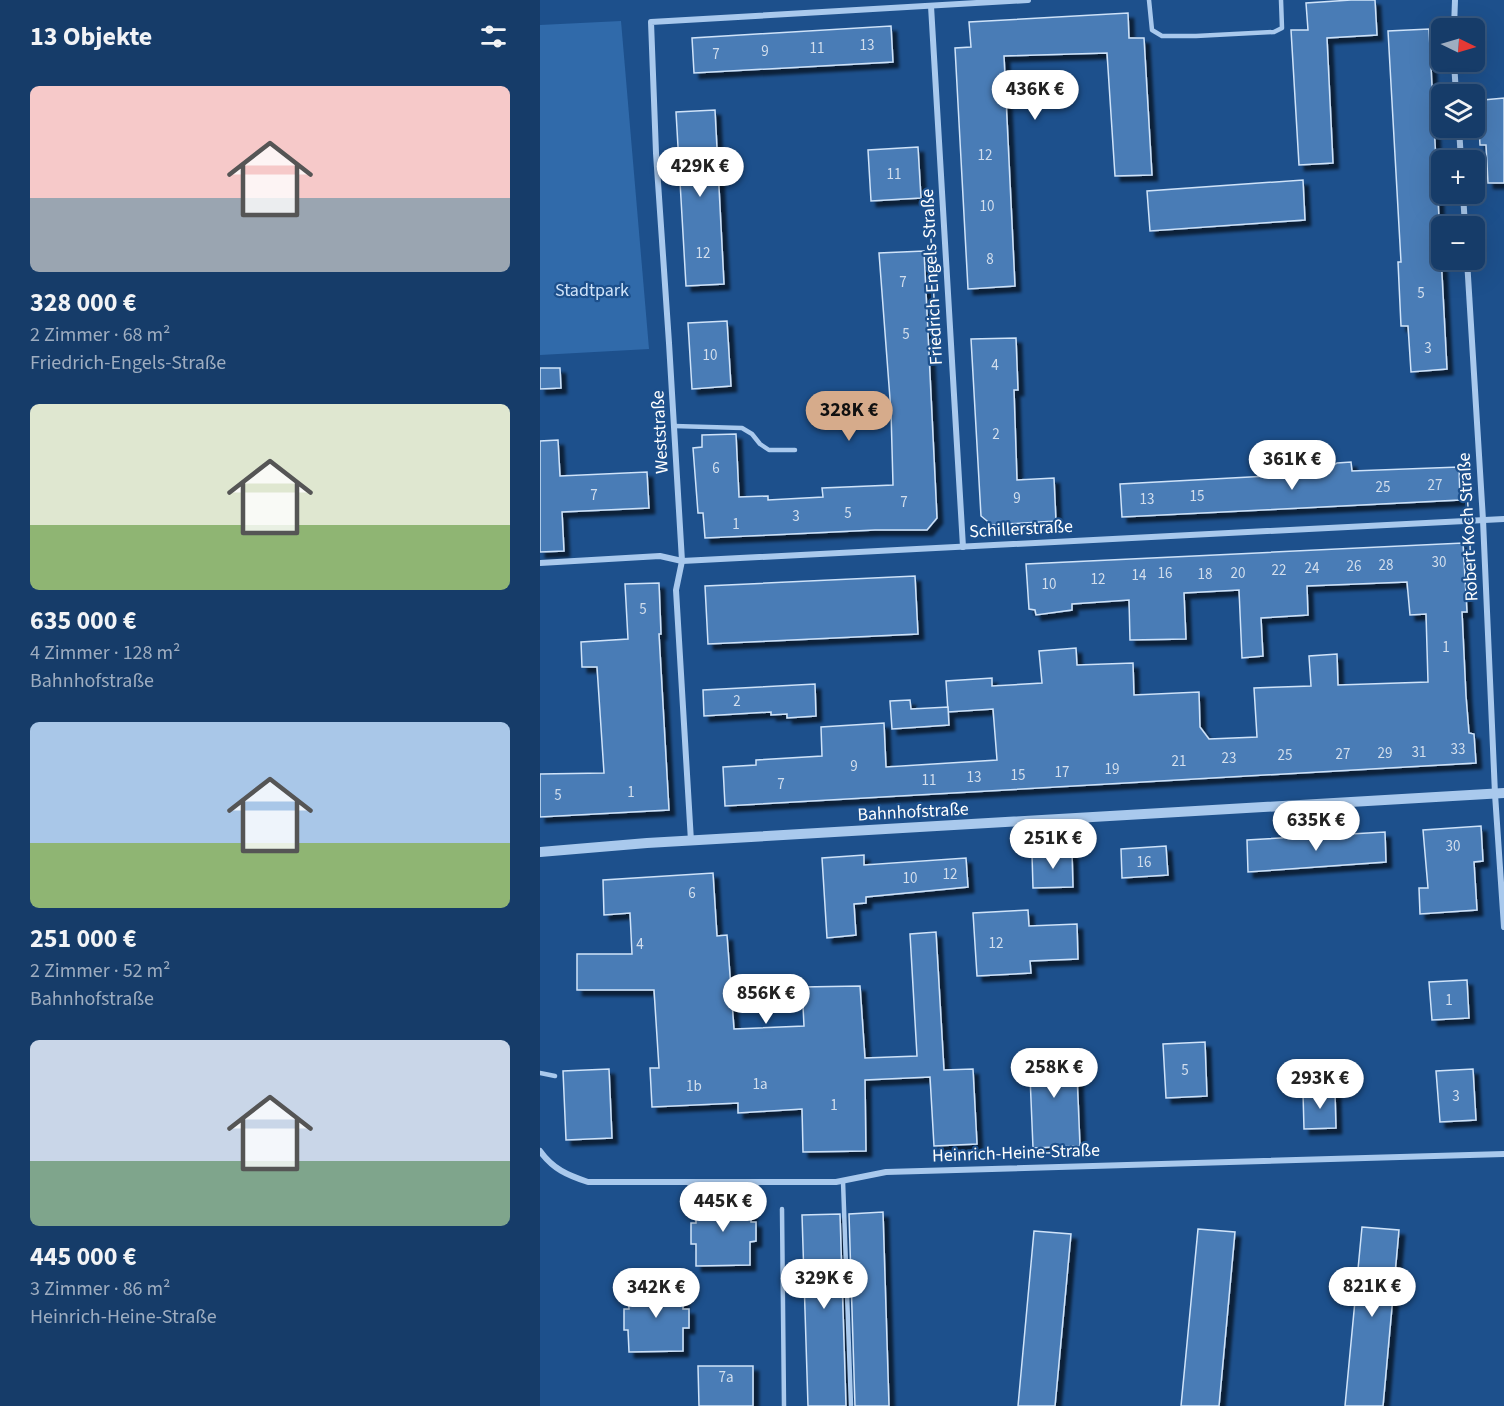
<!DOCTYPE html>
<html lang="de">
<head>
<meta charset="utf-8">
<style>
  body { margin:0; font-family:"Source Sans 3",sans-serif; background:#234771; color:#f1f3f6; height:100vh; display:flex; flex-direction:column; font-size:22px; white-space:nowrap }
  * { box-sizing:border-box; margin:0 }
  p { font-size:20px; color:#9eadc0 }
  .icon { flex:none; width:33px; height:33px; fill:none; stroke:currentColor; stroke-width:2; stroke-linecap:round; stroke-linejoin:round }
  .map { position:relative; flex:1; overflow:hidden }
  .panel { display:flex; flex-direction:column; background:#163c69; width:540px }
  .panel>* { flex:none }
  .needle { width:39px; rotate:95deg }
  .tools { position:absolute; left:891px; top:18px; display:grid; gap:12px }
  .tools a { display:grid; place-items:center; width:54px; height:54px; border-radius:9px; background:#163c69; box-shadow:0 6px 24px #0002,0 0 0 2px #35567d; font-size:30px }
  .price { position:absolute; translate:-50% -51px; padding:0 14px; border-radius:21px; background:#fff; color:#222; font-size:20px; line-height:39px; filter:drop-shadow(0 2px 3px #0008) }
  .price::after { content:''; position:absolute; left:50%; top:36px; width:18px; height:14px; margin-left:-9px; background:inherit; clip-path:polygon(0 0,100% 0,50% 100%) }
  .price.active { background:#d6ab8b; color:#111 }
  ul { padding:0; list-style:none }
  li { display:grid; align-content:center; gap:12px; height:318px; padding:0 30px }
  li span { display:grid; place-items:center; height:186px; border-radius:9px; color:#555 }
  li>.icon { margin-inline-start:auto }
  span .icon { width:108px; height:108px; fill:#fffc; stroke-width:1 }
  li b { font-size:26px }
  h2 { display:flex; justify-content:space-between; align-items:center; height:72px; padding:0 30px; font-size:26px }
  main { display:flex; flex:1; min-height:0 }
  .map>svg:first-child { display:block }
</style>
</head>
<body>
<main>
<section class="panel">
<h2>13 Objekte<svg class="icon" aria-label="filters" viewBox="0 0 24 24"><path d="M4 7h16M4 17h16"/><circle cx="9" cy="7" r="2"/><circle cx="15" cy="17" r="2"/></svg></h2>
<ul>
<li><span style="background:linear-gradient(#f6c9c9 60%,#9aa5b1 0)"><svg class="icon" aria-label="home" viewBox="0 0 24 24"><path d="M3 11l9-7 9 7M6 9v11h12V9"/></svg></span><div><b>328 000 €</b><p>2 Zimmer · 68 m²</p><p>Friedrich-Engels-Straße</p></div></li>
<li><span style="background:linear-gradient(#dfe7d0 65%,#8fb573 0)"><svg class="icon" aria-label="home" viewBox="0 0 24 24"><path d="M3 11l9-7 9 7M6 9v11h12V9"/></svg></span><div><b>635 000 €</b><p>4 Zimmer · 128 m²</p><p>Bahnhofstraße</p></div></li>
<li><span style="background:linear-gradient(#a9c7e8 65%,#8fb573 0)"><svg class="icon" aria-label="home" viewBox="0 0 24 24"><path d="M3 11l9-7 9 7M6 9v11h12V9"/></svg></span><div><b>251 000 €</b><p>2 Zimmer · 52 m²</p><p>Bahnhofstraße</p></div></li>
<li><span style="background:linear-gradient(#c9d6e8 65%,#7fa58c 0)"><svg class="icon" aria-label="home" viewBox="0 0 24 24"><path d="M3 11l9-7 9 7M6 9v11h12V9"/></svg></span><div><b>445 000 €</b><p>3 Zimmer · 86 m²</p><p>Heinrich-Heine-Straße</p></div></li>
</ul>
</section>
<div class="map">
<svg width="964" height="1406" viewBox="0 0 964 1406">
  <defs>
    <filter id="shadow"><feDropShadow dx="5.5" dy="5.5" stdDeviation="1.5" flood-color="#0009"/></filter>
  </defs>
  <rect width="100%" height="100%" fill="#1d508c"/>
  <path fill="#306aaa" d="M81 21 109 349 0 355V25Z"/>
  <g fill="#4a7cb6" stroke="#cfe3f9" stroke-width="1.5" filter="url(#shadow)">
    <path d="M811 0H835L837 35 787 38 793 163 759 165 751 30H768L766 3Z"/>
    <path d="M588 13 589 38H604L612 175 575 176 567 53 464 56 475 286 428 289 415 48 431 47 429 22Z"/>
    <path d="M351 26 353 62 154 73 152 38Z"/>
    <path d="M889 29 907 369 871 372 868 326H861L858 262H861L848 31Z"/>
    <path d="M964 98V183H948L946 145H940L938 111H944L943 100Z"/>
    <path d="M175 110 184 284 146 286 136 112Z"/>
    <path d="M378 147 381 198 331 201 328 150Z"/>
    <path d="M763 180 765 220 610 231 607 191Z"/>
    <path d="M384 251 397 518 387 530H335L165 538 163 513H158L153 448 162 447V435L196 434 199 497 228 496V500L283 497 282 488 353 485 351 412 339 253Z"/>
    <path d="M187 321 191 386 152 389 148 323Z"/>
    <path d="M476 338 478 390H474L477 480 514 478 516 521 452 525 441 516 431 339Z"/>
    <path d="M0 368H20L21 388 0 389Z"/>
    <path d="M18 440 20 476 107 472 109 508 22 512 24 551 0 552V441Z"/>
    <path d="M811 462 812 471 919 467 920 500 582 517 580 484 784 473 797 463Z"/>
    <path d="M923 543 927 612H922L926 696 929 733 934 734 936 763 185 806 183 767 216 765V760L282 756 281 727 344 723 346 767 457 760 453 709 408 712 406 681 452 678V686L502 683 499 651 536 648 537 665 593 663 594 695 659 692 660 727 669 739 717 737 714 688 771 686 769 656 797 654 798 685 888 682 886 614 870 615 867 582 767 586 768 615 721 618 723 656 702 658 699 590 644 593 646 639 590 640 589 600 532 604V610L496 615 495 610 489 609 486 564Z"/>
    <path d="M375 576 378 634 168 644 165 586Z"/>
    <path d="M119 583 121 634H119L129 810 0 817V774L64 773 57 667H42L41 642 88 639 85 584Z"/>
    <path d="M275 684 276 716 247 718V714L231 715V712L164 716 163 690Z"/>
    <path d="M370 700 371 709 408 707 409 725 352 729 350 701Z"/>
    <path d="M941 826 943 861 934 862 937 910 880 914 879 888H888L883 830Z"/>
    <path d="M845 832 846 862 708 872 707 840Z"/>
    <path d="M626 846 628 875 582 878 581 849Z"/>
    <path d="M532 852 533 887 493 888 492 855Z"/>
    <path d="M324 855V865L426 858 428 887 326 897V903L314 904 316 935 287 938 282 858Z"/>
    <path d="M173 873 177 936 187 935 194 1029 264 1026 262 987 320 986 325 1058 377 1056 370 934 396 932 404 1070 433 1069 437 1144 394 1146 390 1077 325 1080 326 1151 263 1152 262 1109 198 1113V1103L112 1107 110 1068H119L114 990H37V954H92L90 913 64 915 63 880Z"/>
    <path d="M488 910 489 926 537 924 538 959 490 961 491 973 437 976 433 913Z"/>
    <path d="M927 980 929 1018 892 1020 889 982Z"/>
    <path d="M665 1042 667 1096 626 1098 623 1044Z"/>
    <path d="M536 1050 540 1146 493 1148 489 1052Z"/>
    <path d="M69 1069 72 1138 26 1140 23 1071Z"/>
    <path d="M933 1069 936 1120 900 1122 896 1071Z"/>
    <path d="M795 1092 796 1128 764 1129 763 1093Z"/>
    <path d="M156 1200H211V1222H216V1241L210 1242V1265L156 1266V1244H151V1223H156Z"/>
    <path d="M343 1212 349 1406H315L309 1214Z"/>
    <path d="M300 1214 306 1406H268L262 1215Z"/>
    <path d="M822 1227 859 1230 843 1406H805Z"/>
    <path d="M658 1229 695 1232 679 1406H641Z"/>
    <path d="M494 1231 531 1234 515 1406H478Z"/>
    <path d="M143 1286V1309H149V1328H143V1351L89 1352 88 1330H84V1309H89L88 1287Z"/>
    <path d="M158 1366H213V1406H159Z"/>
  </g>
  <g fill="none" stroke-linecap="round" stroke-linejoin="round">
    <g stroke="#a9c9ed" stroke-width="4.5">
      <path d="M609 0 612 30 622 36H656L734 32 742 28 741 0"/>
      <path d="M134 426 202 428 212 434 220 444 229 450H255"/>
      <path d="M0 1073 15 1076"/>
      <path d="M303 1181 311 1406"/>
      <path d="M242 1209 244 1406"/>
    </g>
    <g stroke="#a9c9ed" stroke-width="6">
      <path d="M391 6 423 547"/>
      <path d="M914 28 915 0"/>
      <path d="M914 62 916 94"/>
      <path d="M919 128 921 160"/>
      <path d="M923 194 925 226"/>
      <path d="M927 260 943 520 955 794 964 927"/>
      <path d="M0 563 120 556 142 561 964 519"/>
      <path d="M151 841 136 590 142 561 129 343 116 153 111 22 488 0"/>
      <path d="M0 1151C13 1169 27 1175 48 1182H296L346 1172 964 1154"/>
    </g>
    <path stroke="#a9c9ed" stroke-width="10" d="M0 852 107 843 964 793"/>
  </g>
  <g text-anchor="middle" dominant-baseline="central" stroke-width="4.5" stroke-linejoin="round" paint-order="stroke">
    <g font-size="15" fill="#d2deed">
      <text x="327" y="45">13</text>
      <text x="277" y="48">11</text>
      <text x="225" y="51">9</text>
      <text x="176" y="54">7</text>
      <text x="445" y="155">12</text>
      <text x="354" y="174">11</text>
      <text x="447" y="206">10</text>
      <text x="163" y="253">12</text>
      <text x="450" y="259">8</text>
      <text x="363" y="282">7</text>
      <text x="881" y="293">5</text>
      <text x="366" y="334">5</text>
      <text x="888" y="348">3</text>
      <text x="170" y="355">10</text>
      <text x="455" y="365">4</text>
      <text x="456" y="434">2</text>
      <text x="176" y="468">6</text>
      <text x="895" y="485">27</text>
      <text x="843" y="487">25</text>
      <text x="54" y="495">7</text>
      <text x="657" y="496">15</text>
      <text x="477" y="498">9</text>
      <text x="607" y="499">13</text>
      <text x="364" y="502">7</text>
      <text x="308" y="513">5</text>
      <text x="256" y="516">3</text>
      <text x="196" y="524">1</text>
      <text x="899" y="562">30</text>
      <text x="846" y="565">28</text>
      <text x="814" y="566">26</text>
      <text x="772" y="568">24</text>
      <text x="739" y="570">22</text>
      <text x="625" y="573">16</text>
      <text x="698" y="573">20</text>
      <text x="665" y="574">18</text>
      <text x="599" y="575">14</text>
      <text x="558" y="579">12</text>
      <text x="509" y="584">10</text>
      <text x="103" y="609">5</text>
      <text x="906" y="647">1</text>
      <text x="197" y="701">2</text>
      <text x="918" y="749">33</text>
      <text x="879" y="752">31</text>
      <text x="845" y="753">29</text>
      <text x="803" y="754">27</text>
      <text x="745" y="755">25</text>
      <text x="689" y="758">23</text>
      <text x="639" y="761">21</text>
      <text x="314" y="766">9</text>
      <text x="572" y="769">19</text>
      <text x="522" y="772">17</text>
      <text x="478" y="775">15</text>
      <text x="434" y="777">13</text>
      <text x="389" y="780">11</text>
      <text x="241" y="784">7</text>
      <text x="91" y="792">1</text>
      <text x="18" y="795">5</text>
      <text x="913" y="846">30</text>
      <text x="604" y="862">16</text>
      <text x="410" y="874">12</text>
      <text x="370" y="878">10</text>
      <text x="152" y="893">6</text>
      <text x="456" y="943">12</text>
      <text x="100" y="944">4</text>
      <text x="909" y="1000">1</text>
      <text x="645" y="1070">5</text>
      <text x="220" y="1084">1a</text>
      <text x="154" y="1086">1b</text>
      <text x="916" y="1096">3</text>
      <text x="294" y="1105">1</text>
      <text x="186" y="1377">7a</text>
    </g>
    <g font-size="18" fill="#fff" stroke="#1d508c">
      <text transform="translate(392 277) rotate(-93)">Friedrich-Engels-Straße</text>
      <text transform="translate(120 432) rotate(-93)">Weststraße</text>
      <text transform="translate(928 527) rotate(-93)">Robert-Koch-Straße</text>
      <text transform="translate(481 529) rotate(-3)">Schillerstraße</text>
      <text transform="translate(373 812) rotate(-3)">Bahnhofstraße</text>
      <text transform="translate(476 1153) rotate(-2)">Heinrich-Heine-Straße</text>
    </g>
    <g font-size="18" fill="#cfe3f9" stroke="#1d508c">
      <text x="52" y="290">Stadtpark</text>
    </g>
  </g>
</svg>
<div class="tools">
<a><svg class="needle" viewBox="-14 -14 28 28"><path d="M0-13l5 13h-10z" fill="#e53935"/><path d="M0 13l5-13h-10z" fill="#9eadc0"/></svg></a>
<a><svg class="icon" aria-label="layers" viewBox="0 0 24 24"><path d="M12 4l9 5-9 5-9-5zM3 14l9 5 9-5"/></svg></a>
<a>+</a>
<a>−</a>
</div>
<b class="price" style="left:495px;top:121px">436K €</b>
<b class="price" style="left:160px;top:198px">429K €</b>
<b class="price active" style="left:309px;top:442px">328K €</b>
<b class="price" style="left:752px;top:491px">361K €</b>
<b class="price" style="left:776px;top:852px">635K €</b>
<b class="price" style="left:513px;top:870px">251K €</b>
<b class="price" style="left:226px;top:1025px">856K €</b>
<b class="price" style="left:514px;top:1099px">258K €</b>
<b class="price" style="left:780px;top:1110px">293K €</b>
<b class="price" style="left:183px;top:1233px">445K €</b>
<b class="price" style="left:284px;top:1310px">329K €</b>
<b class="price" style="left:832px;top:1318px">821K €</b>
<b class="price" style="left:116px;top:1319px">342K €</b>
</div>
</main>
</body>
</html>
